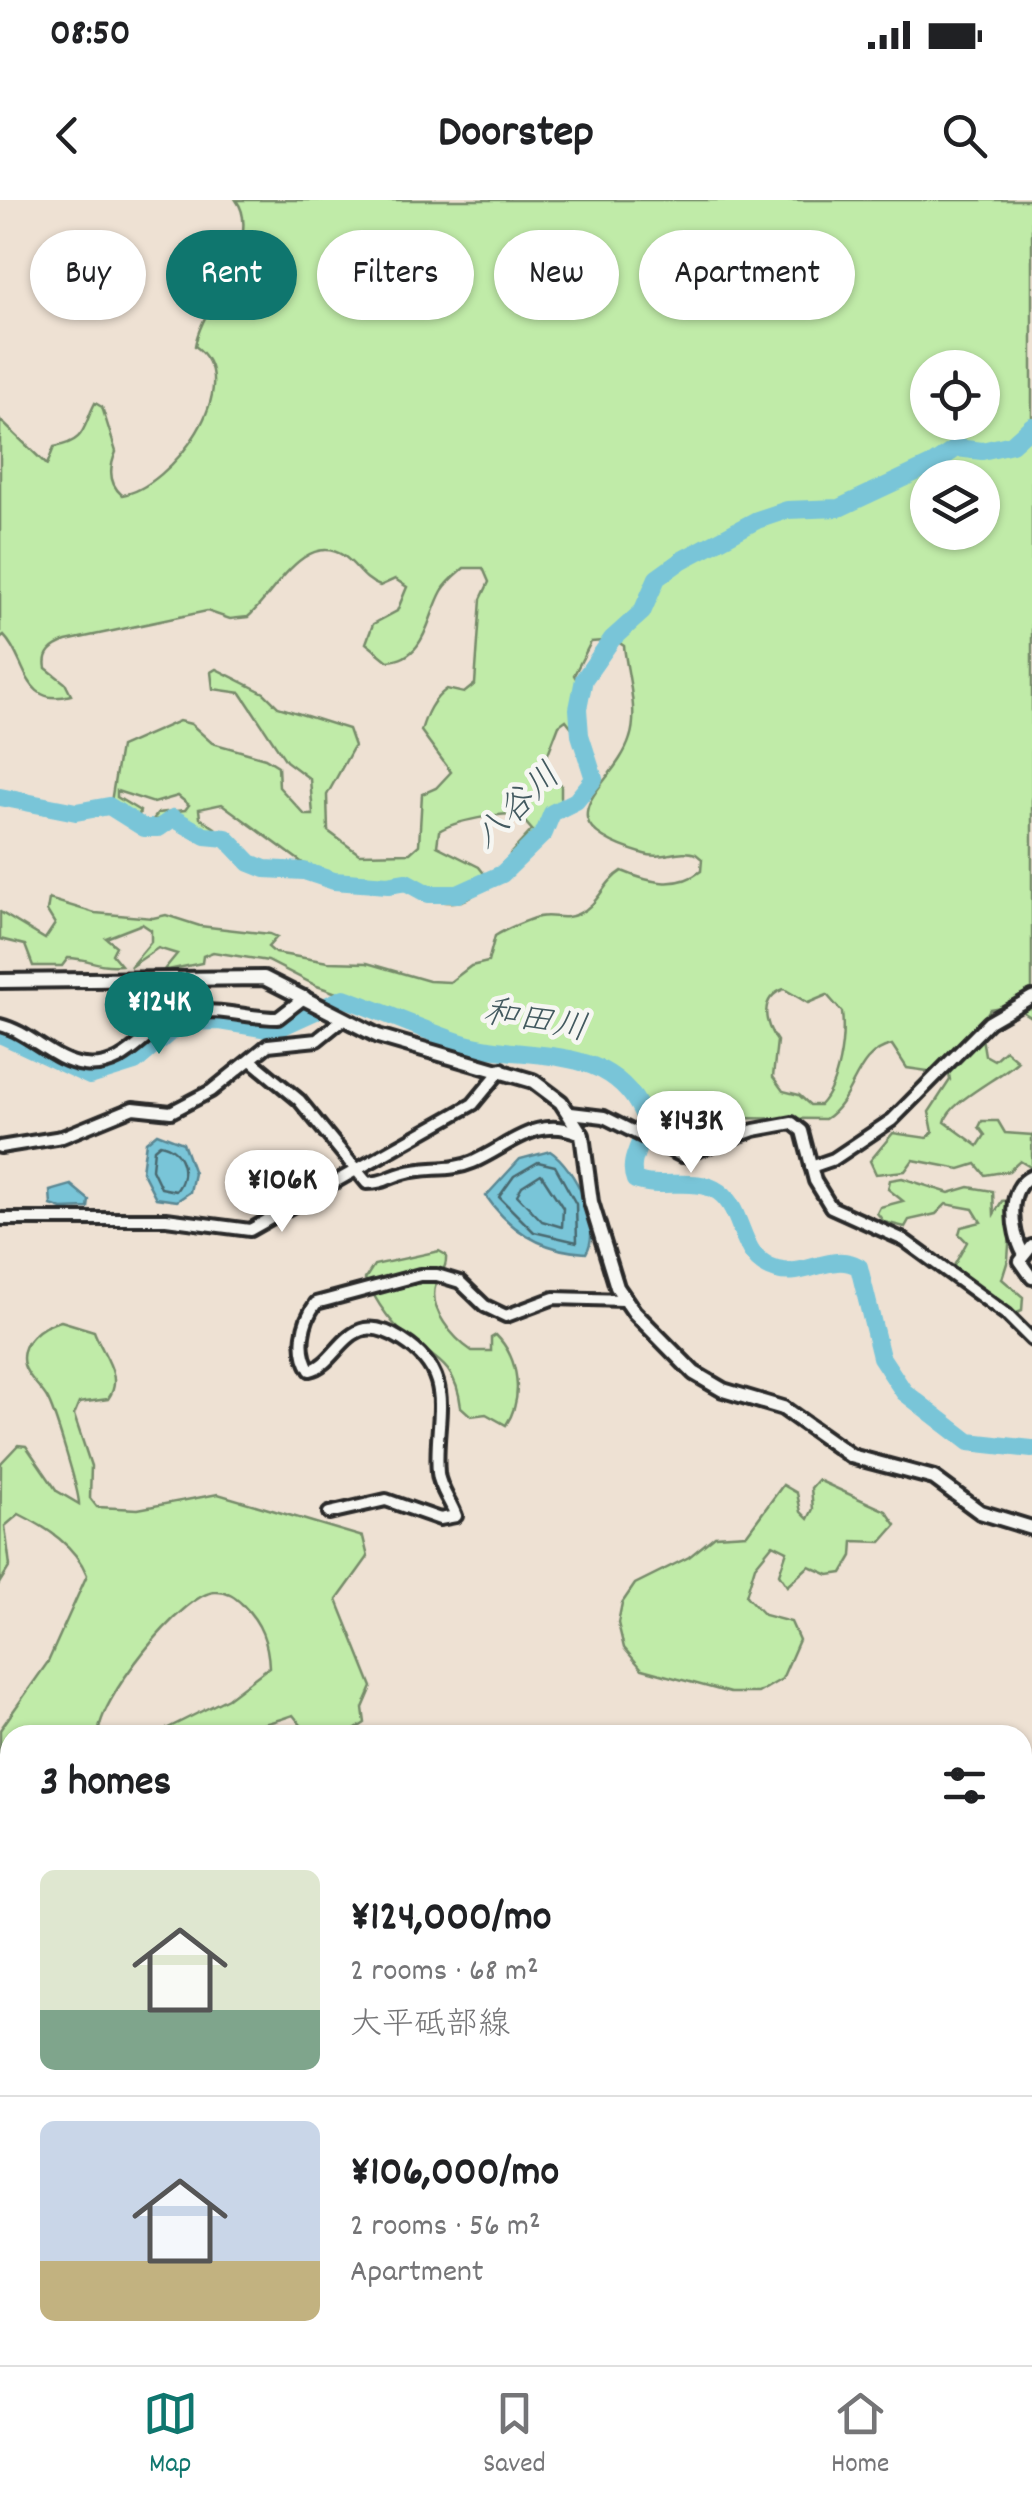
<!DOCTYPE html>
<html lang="en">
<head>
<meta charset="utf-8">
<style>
  body { margin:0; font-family:Dekko,"Klee One",sans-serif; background:#f2f2f2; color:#202124; height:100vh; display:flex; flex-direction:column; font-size:38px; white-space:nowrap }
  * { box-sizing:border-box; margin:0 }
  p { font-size:32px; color:#757577 }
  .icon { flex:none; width:55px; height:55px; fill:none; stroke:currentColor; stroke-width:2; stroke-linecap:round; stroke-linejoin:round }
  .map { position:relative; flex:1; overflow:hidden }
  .details { position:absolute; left:0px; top:1525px; width:1032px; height:640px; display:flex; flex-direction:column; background:#fff; border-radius:30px 30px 0 0; box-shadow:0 2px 8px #0004 }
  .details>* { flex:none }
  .banner { position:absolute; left:30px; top:30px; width:972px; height:90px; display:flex; gap:20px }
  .buttons { position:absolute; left:910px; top:150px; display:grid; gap:20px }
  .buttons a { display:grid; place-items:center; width:90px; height:90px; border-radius:50%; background:#fff; box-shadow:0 2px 8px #0004; font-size:50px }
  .price { position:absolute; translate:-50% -85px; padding:0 22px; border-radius:35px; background:#fff; color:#222; font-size:32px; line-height:65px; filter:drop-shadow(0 2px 5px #0008) }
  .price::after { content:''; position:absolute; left:50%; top:60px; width:30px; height:22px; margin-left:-15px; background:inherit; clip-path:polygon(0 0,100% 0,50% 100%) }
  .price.current { background:#0f766e; color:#fff }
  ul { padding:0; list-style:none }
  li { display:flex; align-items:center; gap:30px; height:250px; padding:0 40px }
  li+li { border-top:2px solid #e0e0e0 }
  li span { display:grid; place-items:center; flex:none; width:280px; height:200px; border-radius:15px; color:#555 }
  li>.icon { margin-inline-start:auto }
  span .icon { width:120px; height:120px; fill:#fffc; stroke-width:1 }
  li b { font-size:42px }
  h2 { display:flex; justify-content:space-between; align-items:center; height:120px; padding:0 40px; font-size:42px }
  .chip { padding:0 35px; border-radius:45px; background:#fff; box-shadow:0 2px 8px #0004; font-size:35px; line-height:90px }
  .chip.current { background:#0f766e; color:#fff }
  .status { display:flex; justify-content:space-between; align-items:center; height:70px; padding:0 50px; background:#fff; direction:ltr }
  .status svg { height:28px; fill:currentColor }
  header { display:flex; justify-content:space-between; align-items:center; height:130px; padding:0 40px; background:#fff; font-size:45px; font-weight:700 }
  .dock { display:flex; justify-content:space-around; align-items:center; height:140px; border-top:2px solid #e0e0e0; background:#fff; font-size:28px; color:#757577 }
  .dock a { display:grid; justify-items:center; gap:5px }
  .dock .current { color:#0f766e }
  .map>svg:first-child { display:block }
</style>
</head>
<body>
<div class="status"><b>08:50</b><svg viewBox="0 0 49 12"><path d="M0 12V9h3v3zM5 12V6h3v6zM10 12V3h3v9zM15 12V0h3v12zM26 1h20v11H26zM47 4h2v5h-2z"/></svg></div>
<header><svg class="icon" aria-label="back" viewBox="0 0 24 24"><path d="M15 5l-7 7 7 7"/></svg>Doorstep<svg class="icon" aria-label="search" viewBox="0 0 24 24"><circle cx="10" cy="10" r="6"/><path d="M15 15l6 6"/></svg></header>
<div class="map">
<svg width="1032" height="2165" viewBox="0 0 1032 2165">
  <rect width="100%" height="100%" fill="#eee1d3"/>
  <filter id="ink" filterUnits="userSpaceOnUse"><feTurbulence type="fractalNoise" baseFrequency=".01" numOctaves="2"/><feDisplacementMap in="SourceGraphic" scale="20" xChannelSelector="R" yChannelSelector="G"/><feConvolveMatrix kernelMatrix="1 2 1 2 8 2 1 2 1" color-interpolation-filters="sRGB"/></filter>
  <g filter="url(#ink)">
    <g fill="#c0eba8" stroke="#768b6a" stroke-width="2.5" fill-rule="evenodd">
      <path d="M236 0H1032V825V818L1012 805 990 809 980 826 985 855 994 860 1005 850 1018 861C1002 877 948 902 945 922L978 946 985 935 979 927 982 921H998L1005 933 1032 935V968L1020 961 1009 971 985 975 976 964 960 969 913 960 905 971 876 974 870 961 893 933 927 938 933 932 929 912 950 880 949 874 907 868 892 845C853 853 856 900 825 919L719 918 712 925 716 938 682 951 674 948 675 937 648 935 659 928 620 875 572 852 515 850 470 841 317 786 268 761 213 752 203 756 202 763 163 771 177 754 158 748 130 767 151 742V730L142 724 106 738 116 746 112 754 121 765C95 767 90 758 68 758L62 766H33L25 745 0 739V712L45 739 55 724 47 711 49 699 95 713 153 718 166 715 200 726 270 734 277 737 268 747 275 753 328 762 367 763 429 781 450 782 471 766 488 762 495 736C506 729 527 720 539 717 554 714 563 721 578 714 600 704 602 683 622 671 648 682 677 690 701 671L702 659 696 654C679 648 662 660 644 654 533 621 615 588 630 538 639 511 627 474 624 446L615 440 591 442 574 475 584 492 586 546 566 520 559 525 544 564 548 575 561 585V610L516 668 509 670 510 654 532 630 519 615C502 612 454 621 439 631L437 646 479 667 486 676C474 714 431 705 408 685L392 688 326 680 222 604 199 609 200 618 215 628 212 635 173 615 152 621 158 613 185 610 189 605 178 596 154 603 117 591V597L140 611 138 620 111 602 120 547 179 521 191 524 212 543 265 558 278 566 279 587 305 615H313L310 579 286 561 241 493 213 489 211 472 216 469 264 493 278 507 348 529 354 546 327 595 328 631 359 654 410 653 419 645 422 594 436 588 451 572 421 531C426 514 432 500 447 489L464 493 475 484 481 399 489 382 483 368H464C457 374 447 382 442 391 427 418 426 459 388 461L366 443 373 424 397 411 407 387 395 379 380 386C362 379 358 366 344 356 305 330 274 394 248 417L230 419 207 411 66 441C52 446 43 453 46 468L65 483 71 495C23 509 27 459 4 436L0 439V220L47 265 54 247C87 241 82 228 95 203L102 207 116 252C109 268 108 283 122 295 170 288 249 184 195 146 201 106 265 39 236 0ZM928 168H982V222H928ZM928 278H982V332H928ZM784 789 808 803 827 795 842 812C845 839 839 885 820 905H810L799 895 783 891 773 877 777 841C764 823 759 798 784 789Z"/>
      <path d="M902 978 949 993 969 987 993 991 994 1014 1002 1001 1012 1000 1008 1060 1002 1079 1023 1097 1022 1111 1014 1114 951 1071 967 1042 959 1034 961 1027 981 1022 973 1009 946 1004 936 1014 909 1020 905 1027 884 1022 877 1013 880 1007 903 1001 888 989 890 980Z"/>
      <path d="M439 1051 446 1055C447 1070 440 1071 436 1084 427 1109 454 1139 472 1151H491V1138L496 1135C519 1158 524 1198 506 1225L486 1214 471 1216 461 1207C455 1155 425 1158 395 1125 384 1113 373 1095 365 1079L374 1065Z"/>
      <path d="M61 1121 94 1131C102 1154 125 1177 108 1199L79 1203 74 1215 91 1266 90 1298 97 1307 138 1309 218 1294 363 1337 368 1357 337 1400 372 1487 363 1508 365 1523 350 1533 305 1530 293 1515C246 1532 205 1535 154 1535L228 1498 269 1467C268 1442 261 1423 243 1405 235 1397 228 1392 216 1392 183 1391 95 1505 99 1535H10V1756L0 1766V1530L48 1462 87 1375C75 1345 47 1328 19 1314L5 1326 10 1366 0 1382 1 1263 18 1245 26 1246 57 1291 79 1304C79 1291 54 1209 47 1198 41 1187 27 1177 24 1165 18 1142 42 1125 61 1121Z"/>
      <path d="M818 1280 886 1311 896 1325 881 1342 853 1341 852 1356 842 1373 829 1375 809 1366 787 1386 779 1374 787 1351 773 1344 755 1366 746 1396 764 1415 791 1422 799 1440 782 1479 758 1493H730L642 1469 624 1448 618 1423 622 1403 635 1384 689 1357 715 1336 747 1334 783 1285 797 1293 801 1312 808 1319 813 1309 811 1288Z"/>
      <path d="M1023 1663 1032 1669V2155L1022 2153V1953L1029 1945 1022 1930Z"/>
      <path d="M10 1925 11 2155 7 2165H0V1945Z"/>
      <path d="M107 2155 147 2160 155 2155H182L191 2165H121Z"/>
      <path d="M222 2155H278L298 2165H218Z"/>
      <path d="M359 2155H655L652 2165H347Z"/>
    </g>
    <g fill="#79c5d8" stroke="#5a8793" stroke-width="2.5">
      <path d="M157 933 183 943 194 973 190 992 177 1001 156 998 142 971 146 942Z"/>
      <path d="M550 951C575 967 603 1026 586 1053 543 1051 510 1031 486 996L520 959Z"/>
      <path d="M71 985 89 1000 88 1008 62 1009 51 1005 50 991Z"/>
    </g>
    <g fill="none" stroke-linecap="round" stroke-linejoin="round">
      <g stroke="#4a6970" stroke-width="2.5">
        <path d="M160 944C183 948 190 974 176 991L161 988 152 969 154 949Z"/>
        <path d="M538 962 555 966 576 1004 577 1042 534 1032 499 997 514 976Z"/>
        <path d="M541 974 563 1008 562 1027 542 1021 517 995 522 986Z"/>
      </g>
      <g stroke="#79c5d8" stroke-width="18">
        <path d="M0 597 76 612 109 606 144 628H159L173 618 205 636 226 638 250 663 265 669 304 671 334 681 388 685 406 682 428 694H458L502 674 544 633 552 613 576 601 594 579 580 535 578 509 584 479 612 439 642 412 657 378 682 360 757 320 787 310 839 308 933 264 957 248 982 251 1012 244 1032 226"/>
        <path d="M0 834 90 876 135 862 182 822 219 821 274 830 344 798C383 812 421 829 459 842 522 863 610 839 643 914 652 935 625 956 635 980 660 990 697 976 719 992 746 1012 738 1060 777 1070 805 1078 833 1051 859 1067L881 1157 904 1192 969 1242 1032 1249"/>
        <path d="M0 1866 10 1870"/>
        <path d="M829 2155 847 2165"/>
      </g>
      <g stroke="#2b2b2b" stroke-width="18">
        <g id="minor">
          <path d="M0 825C30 832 54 862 84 865 130 871 147 824 185 814 218 806 246 818 278 818L305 797"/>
          <path d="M252 861 299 900 367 983C384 983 389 977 404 973 427 966 450 972 473 962 510 946 537 914 581 934"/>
          <path d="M571 913 604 917 682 956 754 930 792 923 802 931 815 981 831 1007 904 1040 1007 1115 1032 1140"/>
          <path d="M0 947 62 937 133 908 171 912 211 891 268 845 317 840 343 819"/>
          <path d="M811 967 834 959 892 920 989 822 1032 797"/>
          <path d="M0 1019H166L250 1030 473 904 502 869"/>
          <path d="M1032 1046 1020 1061 1032 1078"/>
          <path d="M1023 1053C1011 1031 1006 987 1032 976"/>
          <path d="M329 1313 386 1300 440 1319 456 1316C451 1302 439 1287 438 1273 433 1218 460 1177 402 1140 391 1133 378 1127 365 1129 341 1134 331 1166 310 1170 297 1150 302 1122 316 1103L420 1075H437L460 1082 485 1106 506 1116 554 1098 624 1100"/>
          <path d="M1022 1859 1032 1837"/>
          <path d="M0 1887 10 1889"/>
          <path d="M964 2155 974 2165"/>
          <path d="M1004 2155 1016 2165"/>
        </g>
      </g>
      <g stroke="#2b2b2b" stroke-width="20">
        <path id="major" d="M0 781 264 778 378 836 533 881 561 902 582 935 591 1002 617 1087 634 1112 694 1173 723 1190 783 1208 851 1256 934 1278 980 1312 1032 1328"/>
      </g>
      <use href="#minor" stroke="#f6f6f2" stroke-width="10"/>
      <use href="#major" stroke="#f6f6f2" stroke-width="12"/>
    </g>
  </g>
  <g text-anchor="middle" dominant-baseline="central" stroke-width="9" stroke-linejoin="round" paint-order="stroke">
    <g font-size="35" font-style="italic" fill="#42595f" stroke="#f6f6f2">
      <text transform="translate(519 608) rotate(-44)">八谷川</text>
      <text transform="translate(535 823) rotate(10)">和田川</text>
    </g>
  </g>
</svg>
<div class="buttons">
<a><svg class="icon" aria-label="locate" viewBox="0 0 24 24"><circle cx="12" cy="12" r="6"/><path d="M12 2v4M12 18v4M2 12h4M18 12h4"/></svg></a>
<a><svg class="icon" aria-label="layers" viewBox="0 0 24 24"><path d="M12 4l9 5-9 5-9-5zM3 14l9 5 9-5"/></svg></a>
</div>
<b class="price current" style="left:159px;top:857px">¥124K</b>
<b class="price" style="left:691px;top:976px">¥143K</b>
<b class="price" style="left:282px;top:1035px">¥106K</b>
<div class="banner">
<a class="chip">Buy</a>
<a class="chip current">Rent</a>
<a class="chip">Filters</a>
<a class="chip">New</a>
<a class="chip">Apartment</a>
</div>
<section class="details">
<h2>3 homes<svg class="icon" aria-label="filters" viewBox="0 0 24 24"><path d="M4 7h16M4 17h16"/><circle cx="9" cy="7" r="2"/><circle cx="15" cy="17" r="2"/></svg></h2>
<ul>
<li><span style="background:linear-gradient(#dfe7d0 70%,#7fa58c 0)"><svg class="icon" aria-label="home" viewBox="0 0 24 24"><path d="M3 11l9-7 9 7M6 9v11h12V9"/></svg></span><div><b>¥124,000/mo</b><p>2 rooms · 68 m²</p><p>大平砥部線</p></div></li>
<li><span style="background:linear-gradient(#c9d6e8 70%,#c2b280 0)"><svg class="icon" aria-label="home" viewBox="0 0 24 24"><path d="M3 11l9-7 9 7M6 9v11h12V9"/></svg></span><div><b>¥106,000/mo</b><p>2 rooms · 56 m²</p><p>Apartment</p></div></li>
</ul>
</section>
</div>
<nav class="dock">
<a class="current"><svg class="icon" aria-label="map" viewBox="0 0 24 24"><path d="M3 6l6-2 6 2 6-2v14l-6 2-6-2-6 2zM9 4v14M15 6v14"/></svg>Map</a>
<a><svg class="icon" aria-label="saved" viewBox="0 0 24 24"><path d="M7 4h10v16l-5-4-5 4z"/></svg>Saved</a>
<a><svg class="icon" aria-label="home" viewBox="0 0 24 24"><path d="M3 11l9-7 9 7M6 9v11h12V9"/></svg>Home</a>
</nav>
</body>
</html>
